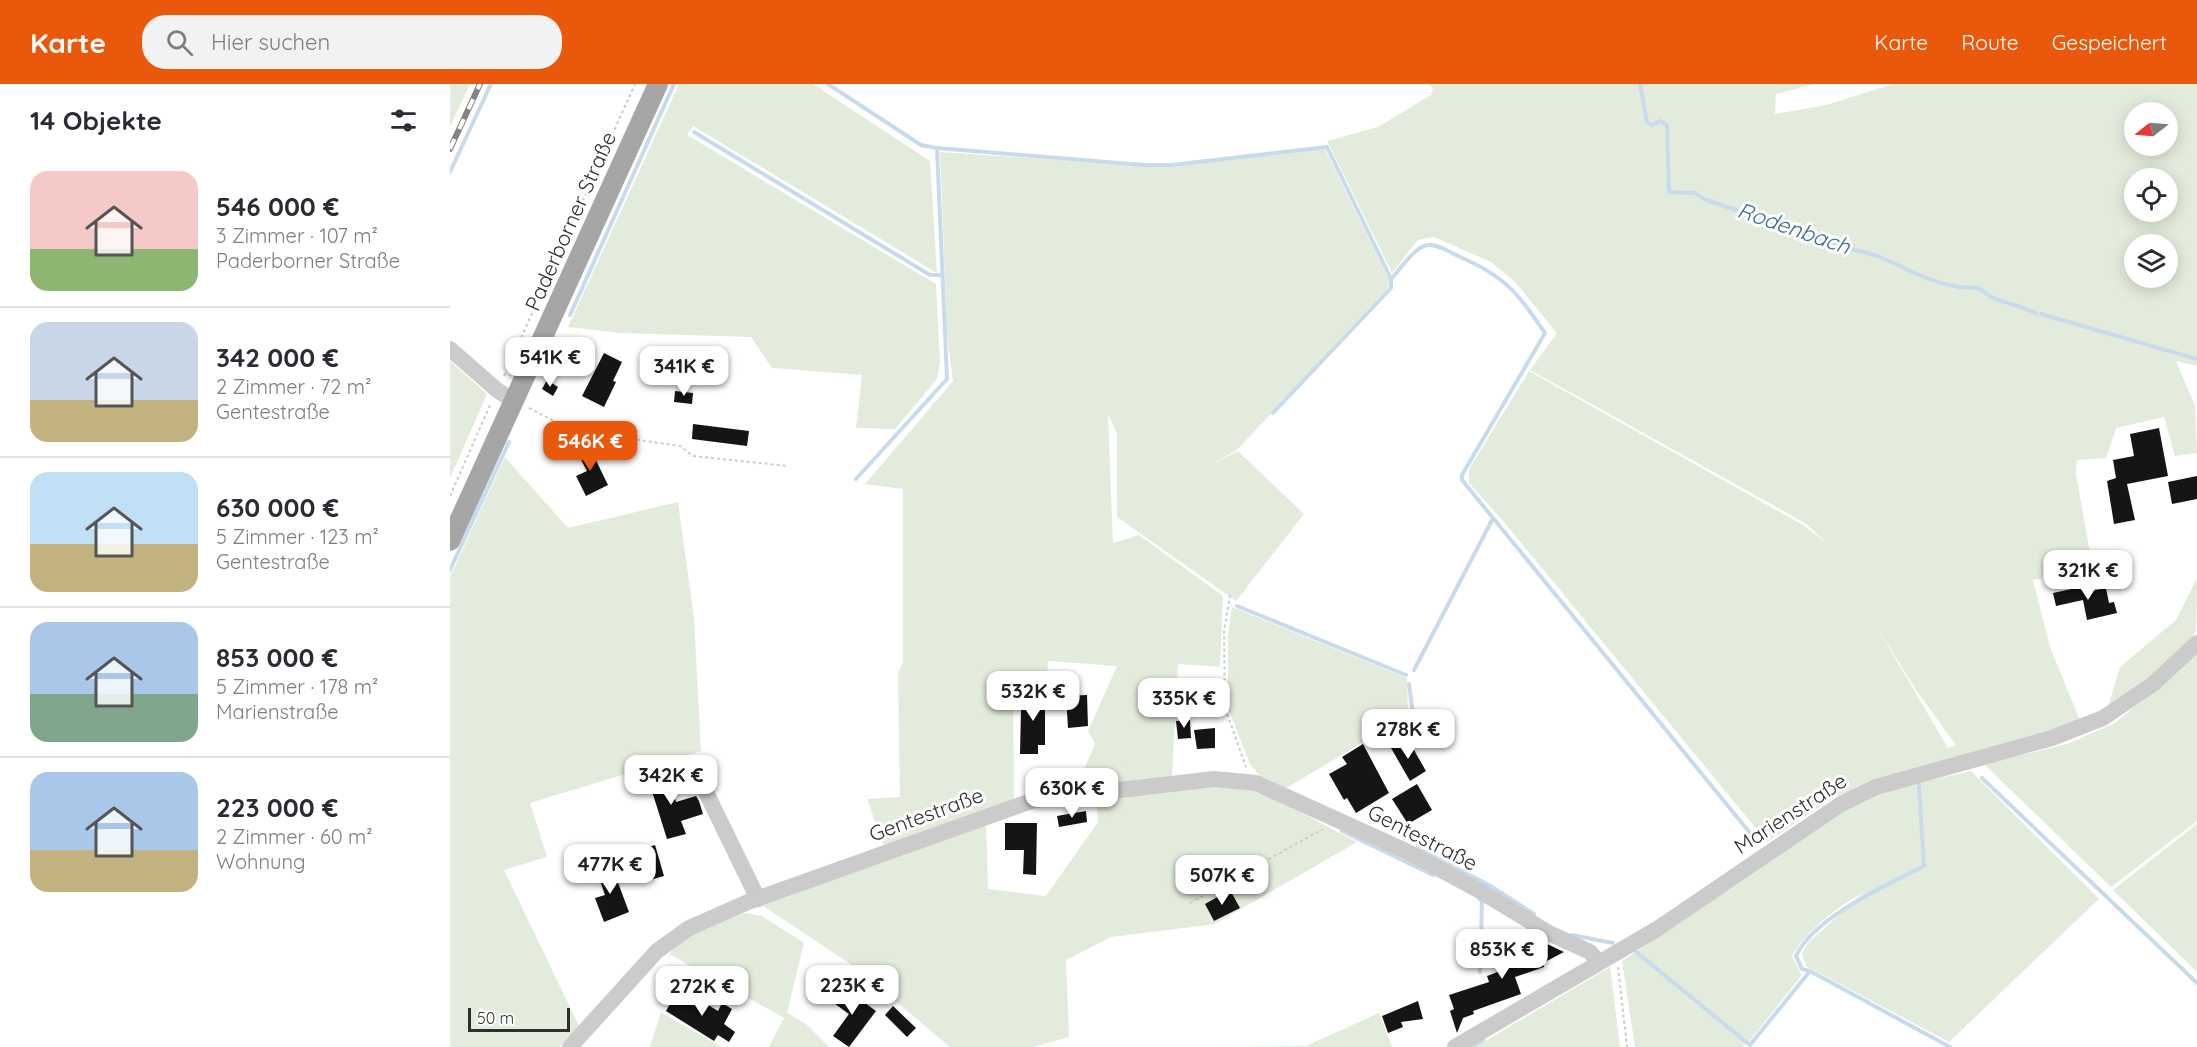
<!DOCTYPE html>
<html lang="de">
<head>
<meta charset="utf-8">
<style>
  body { margin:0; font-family:Quicksand,sans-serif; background:#f2f2f3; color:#2b2b33; height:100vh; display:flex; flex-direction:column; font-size:22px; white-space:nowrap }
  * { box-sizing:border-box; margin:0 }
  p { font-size:20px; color:#7c7c81 }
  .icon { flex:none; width:33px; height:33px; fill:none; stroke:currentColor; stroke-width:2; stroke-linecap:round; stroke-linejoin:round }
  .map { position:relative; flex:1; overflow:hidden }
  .sheet { display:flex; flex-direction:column; background:#fff; width:450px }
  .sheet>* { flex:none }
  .needle { width:39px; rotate:253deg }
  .fabs { position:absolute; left:1674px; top:18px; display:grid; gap:12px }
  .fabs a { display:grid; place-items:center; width:54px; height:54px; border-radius:50%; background:#fff; box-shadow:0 3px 15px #0003; font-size:30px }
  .scale { position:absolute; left:18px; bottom:15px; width:102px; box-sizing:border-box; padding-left:6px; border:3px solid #2e2e2e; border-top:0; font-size:16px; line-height:21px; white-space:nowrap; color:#2e2e2e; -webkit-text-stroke:4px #fff; paint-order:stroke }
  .price { position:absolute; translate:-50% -51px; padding:0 14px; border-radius:12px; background:#fff; color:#222; font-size:20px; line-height:39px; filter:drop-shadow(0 2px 3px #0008) }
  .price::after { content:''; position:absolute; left:50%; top:36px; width:18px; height:14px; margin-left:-9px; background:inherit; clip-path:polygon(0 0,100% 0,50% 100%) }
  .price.on { background:#ea580c; color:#fff }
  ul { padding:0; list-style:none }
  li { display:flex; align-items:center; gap:18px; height:150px; padding:0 30px }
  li+li { border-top:2px solid #e1e1e2 }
  li span { display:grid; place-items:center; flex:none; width:168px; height:120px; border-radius:18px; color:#555 }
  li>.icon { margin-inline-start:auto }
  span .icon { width:72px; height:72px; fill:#fffc; stroke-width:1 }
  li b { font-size:26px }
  h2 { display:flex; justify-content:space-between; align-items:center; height:72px; padding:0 30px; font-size:26px }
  header { display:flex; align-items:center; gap:36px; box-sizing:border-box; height:84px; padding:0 30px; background:#ea580c; color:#fff }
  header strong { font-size:28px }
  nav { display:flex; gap:33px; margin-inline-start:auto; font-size:21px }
  .search { width:420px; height:54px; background:#f2f2f3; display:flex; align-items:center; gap:15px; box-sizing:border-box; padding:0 21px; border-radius:24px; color:#7c7c81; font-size:22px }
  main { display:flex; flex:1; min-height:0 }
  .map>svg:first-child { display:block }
</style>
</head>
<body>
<header>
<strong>Karte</strong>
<div class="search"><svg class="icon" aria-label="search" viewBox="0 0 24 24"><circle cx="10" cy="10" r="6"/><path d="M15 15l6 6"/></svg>Hier suchen</div>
<nav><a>Karte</a><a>Route</a><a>Gespeichert</a></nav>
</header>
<main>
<section class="sheet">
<h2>14 Objekte<svg class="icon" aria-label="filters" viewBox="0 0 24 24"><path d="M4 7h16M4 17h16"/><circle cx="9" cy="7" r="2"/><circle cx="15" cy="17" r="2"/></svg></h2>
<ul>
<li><span style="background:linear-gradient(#f6c9c9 65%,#8fb573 0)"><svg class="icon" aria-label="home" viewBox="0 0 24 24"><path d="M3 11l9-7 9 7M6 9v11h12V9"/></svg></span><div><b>546 000 €</b><p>3 Zimmer · 107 m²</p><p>Paderborner Straße</p></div></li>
<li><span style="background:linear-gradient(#c9d6e8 65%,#c2b280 0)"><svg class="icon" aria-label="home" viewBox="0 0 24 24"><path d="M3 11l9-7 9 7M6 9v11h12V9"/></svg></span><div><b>342 000 €</b><p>2 Zimmer · 72 m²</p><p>Gentestraße</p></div></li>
<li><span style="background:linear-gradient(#bfe0f5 60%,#c2b280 0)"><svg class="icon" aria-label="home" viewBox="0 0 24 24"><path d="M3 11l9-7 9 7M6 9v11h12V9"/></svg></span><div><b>630 000 €</b><p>5 Zimmer · 123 m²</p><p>Gentestraße</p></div></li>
<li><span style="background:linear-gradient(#a9c7e8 60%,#7fa58c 0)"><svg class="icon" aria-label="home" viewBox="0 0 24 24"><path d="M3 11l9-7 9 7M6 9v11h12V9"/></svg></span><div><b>853 000 €</b><p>5 Zimmer · 178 m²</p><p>Marienstraße</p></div></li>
<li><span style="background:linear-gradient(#a9c7e8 65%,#c2b280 0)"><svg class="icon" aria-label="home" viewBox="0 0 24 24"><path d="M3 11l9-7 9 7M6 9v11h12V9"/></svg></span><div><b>223 000 €</b><p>2 Zimmer · 60 m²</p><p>Wohnung</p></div></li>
</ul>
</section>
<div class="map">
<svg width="1747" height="963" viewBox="0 0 1747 963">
  <rect width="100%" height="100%" fill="#fff"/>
  <g fill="#e3ecdc" fill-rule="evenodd">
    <path d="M0 0H20L0 43Z"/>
    <path d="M229 0H363L480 77 487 189 243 42 237 51 486 200 490 279 487 295 445 345 406 344 412 291 322 284 301 253 171 249 118 243Z"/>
    <path d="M977 0H1364L1326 10 1325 30 1376 21 1443 0H1747V282L1726 277 1745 322 1747 369 1725 372 1714 333 1666 344 1656 374 1627 376 1626 390 1643 486 1583 496 1600 563 1631 639 1421 697 1380 716 1317 758 1054 438 1019 399V385L1079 287 1353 441 1378 460 1355 439 1080 286 1107 249 1065 198 1041 178 984 153 968 156 942 189 877 57 928 43 981 11 983 4ZM1684 28H1718V62H1684ZM1684 94H1718V128H1684ZM1684 160H1718V194H1684ZM1424 538 1466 606 1506 661 1498 664Z"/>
    <path d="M875 65 939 196 938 204 787 366 757 383 788 367 854 430 786 517 667 433V350L658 330 663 459 689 451 773 512 770 583 728 580 722 692 629 706V697L645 660 638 647 667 582 598 577 597 596 563 594 564 716 435 765 417 715 450 713 448 589 453 578V405L415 400 503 297 497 252 490 68 714 83Z"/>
    <path d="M0 277 37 310 0 394Z"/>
    <path d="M55 373 118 444 228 418 244 534 251 667 80 719 97 773 54 786 129 942 109 963H0V493Z"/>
    <path d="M1747 494C1747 509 1747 532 1746 546 1739 567 1677 611 1657 626L1670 583 1726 536Z"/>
    <path d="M782 523 957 594 958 632 836 704 811 693 800 680 778 624V550Z"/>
    <path d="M1747 570V737L1661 803 1534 680 1617 660 1665 639Z"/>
    <path d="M1521 687 1649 815 1499 958 1356 882 1352 870 1358 859 1413 809C1387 823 1357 846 1342 872L1352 891 1299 958 1291 963H1185L1172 877 1308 786 1392 725 1441 705Z"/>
    <path d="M765 700 806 705 907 758 765 840 661 853 616 876 619 953 583 963H500L405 883 313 822 319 816 536 737 538 805 596 812 648 738 646 713Z"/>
    <path d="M1747 740V888L1663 806Z"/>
    <path d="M295 829 312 832 354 859 337 929 356 940 379 963H319L334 934 219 870C239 846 267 839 295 829Z"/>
    <path d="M1160 883 1170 963H1025Z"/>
    <path d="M211 928 272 963H200Z"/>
    <path d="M929 929 942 963H768L856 962Z"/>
  </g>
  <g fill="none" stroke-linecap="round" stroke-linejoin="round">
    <g stroke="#c8dbec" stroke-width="4">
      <path d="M378 0 471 61 487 64 694 81H722L877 63 941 195V204L823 329"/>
      <path d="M1190 0 1197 38 1202 41 1210 37 1217 41 1219 108 1245 109 1254 115 1403 166C1428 169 1450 183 1474 193 1484 197 1497 201 1509 203 1515 204 1521 203 1527 204 1534 206 1537 211 1543 214 1557 219 1572 223 1586 229"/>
      <path d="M244 48 480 191H492"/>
      <path d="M0 88 41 0"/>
      <path d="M941 195C950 186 964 163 978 161 988 160 999 168 1008 172 1056 193 1066 207 1095 249L1012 391V396L1309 760"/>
      <path d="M1591 230 1747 275"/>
      <path d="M120 231 224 0"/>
      <path d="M406 395 497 295 487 64"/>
      <path d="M0 486 59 358"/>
      <path d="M787 522 956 591"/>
      <path d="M964 586 1042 436"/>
      <path d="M959 600 964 639"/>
      <path d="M1532 694 1747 899"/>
      <path d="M892 747 983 791"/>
      <path d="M967 764 1039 801 1084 830"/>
      <path d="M1029 814 1032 817 1030 888"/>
      <path d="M1122 851 1163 859"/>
      <path d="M1186 868 1300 961 1360 887 1500 963"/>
      <path d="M1360 887 1352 885 1346 872C1365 832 1436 802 1474 782L1469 701"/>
      <path d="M1022 963 1033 956"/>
    </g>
  </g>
  <g fill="#151515">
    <path d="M154 269 172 278 163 297 166 298 154 323 132 312Z"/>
    <path d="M97 296 108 303 103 312 92 305Z"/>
    <path d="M225 307 243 309 242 320 224 318Z"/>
    <path d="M243 340 299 347 297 362 242 355Z"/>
    <path d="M1709 344 1718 392 1677 400 1685 436 1664 440 1657 397 1666 394 1663 376 1684 372 1680 350Z"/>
    <path d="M138 360 158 401 136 412 126 392 137 387 126 366Z"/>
    <path d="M1747 392V415L1722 420 1718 398Z"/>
    <path d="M1640 501 1641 507 1656 504 1659 519 1664 518 1667 529 1637 536 1633 516 1606 522 1603 509Z"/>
    <path d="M575 605H595V661H588V670H570L571 625H575Z"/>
    <path d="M637 611 638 642 618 644 616 612Z"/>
    <path d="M740 636 741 654 728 655 726 637Z"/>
    <path d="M765 644V664L747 665 744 646Z"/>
    <path d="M957 654 976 687 960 697 941 664Z"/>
    <path d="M913 660 939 709 906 729 897 714 894 716 879 690 897 680 892 673Z"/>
    <path d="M209 688 214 707 222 704 226 718 246 712 249 717 253 730 231 737 236 750 217 755 201 704 195 706 191 693Z"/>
    <path d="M967 700 982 726 958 740 942 715Z"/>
    <path d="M636 727 637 738 609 743 607 732Z"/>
    <path d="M555 739H587L586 791 573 790 574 766H555Z"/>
    <path d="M205 761 214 792 189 799 181 769Z"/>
    <path d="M161 780 179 828 154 838 145 814 155 811 146 785Z"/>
    <path d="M780 806 790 824 764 837 755 820Z"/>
    <path d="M1079 854 1072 867 1095 859 1114 868 1093 879 1094 883 1065 893 1071 910 1023 927 1024 930 1013 934 1007 949 1000 927 1004 925 999 911 1039 898 1037 892 1058 884 1053 860Z"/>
    <path d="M392 902 426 927 399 963 383 952 399 930 381 917Z"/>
    <path d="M240 910 268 927 272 919 282 925 274 940 285 948 279 958 268 951 264 957 216 927 225 911 236 917Z"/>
    <path d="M968 917 973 935 951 938 953 943 938 949 932 932Z"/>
    <path d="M443 922 466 944 457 953 435 931Z"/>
  </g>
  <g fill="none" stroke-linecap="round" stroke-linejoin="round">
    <g stroke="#cbcbcb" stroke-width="2" stroke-dasharray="3 3" stroke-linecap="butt">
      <path d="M54 292 185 0"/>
      <path d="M79 324 121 346 230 362 243 372 338 382"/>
      <path d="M0 412 41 319"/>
      <path d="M780 511 774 548 775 624 796 683"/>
      <path d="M740 819 873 745"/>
      <path d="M1168 883 1177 963"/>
    </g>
    <g stroke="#cbcbcb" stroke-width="16">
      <path d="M0 265 47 306 64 317"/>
      <path d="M251 698 308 815"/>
      <path d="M120 963 207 867 239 844 298 818 584 716 764 695 806 699 956 767 1030 807 1099 849 1140 868 1149 878"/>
      <path d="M1005 963 1207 845 1391 720 1426 703 1602 654 1653 634 1703 600 1747 559"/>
    </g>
    <path stroke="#a6a6a6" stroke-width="20" d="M0 457 208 0"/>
    <g stroke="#838383" stroke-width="6">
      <path id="rail" d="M0 65 30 0"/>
    </g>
    <use href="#rail" stroke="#fff" stroke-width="4" stroke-dasharray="11" stroke-linecap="butt"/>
  </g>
  <g text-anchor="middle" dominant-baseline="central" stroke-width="6" stroke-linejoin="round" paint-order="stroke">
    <g font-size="21" fill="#2e2e2e" stroke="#fff">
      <text transform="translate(120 137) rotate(-66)">Paderborner Straße</text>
      <text transform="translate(1340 729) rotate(-33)">Marienstraße</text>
      <text transform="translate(476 730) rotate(-20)">Gentestraße</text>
      <text transform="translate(973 753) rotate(27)">Gentestraße</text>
    </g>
    <g font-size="22" font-style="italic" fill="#3c6a91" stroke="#fff">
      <text transform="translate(1344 144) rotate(19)">Rodenbach</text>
    </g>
  </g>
</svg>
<div class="fabs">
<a><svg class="needle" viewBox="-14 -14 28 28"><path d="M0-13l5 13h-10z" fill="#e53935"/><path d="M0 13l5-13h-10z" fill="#7c7c81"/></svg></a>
<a><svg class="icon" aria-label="locate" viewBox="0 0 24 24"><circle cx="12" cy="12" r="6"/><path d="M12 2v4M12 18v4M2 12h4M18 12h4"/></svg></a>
<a><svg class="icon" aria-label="layers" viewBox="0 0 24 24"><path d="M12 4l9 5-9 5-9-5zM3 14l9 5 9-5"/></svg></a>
</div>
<div class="scale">50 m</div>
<b class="price" style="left:100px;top:304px">541K €</b>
<b class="price" style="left:234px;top:313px">341K €</b>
<b class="price on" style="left:140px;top:388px">546K €</b>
<b class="price" style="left:1638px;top:517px">321K €</b>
<b class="price" style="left:583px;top:638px">532K €</b>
<b class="price" style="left:734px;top:645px">335K €</b>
<b class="price" style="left:958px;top:676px">278K €</b>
<b class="price" style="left:221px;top:722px">342K €</b>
<b class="price" style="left:622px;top:735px">630K €</b>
<b class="price" style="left:160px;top:811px">477K €</b>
<b class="price" style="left:772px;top:822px">507K €</b>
<b class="price" style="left:1052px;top:896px">853K €</b>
<b class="price" style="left:402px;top:932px">223K €</b>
<b class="price" style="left:252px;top:933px">272K €</b>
</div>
</main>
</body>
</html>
